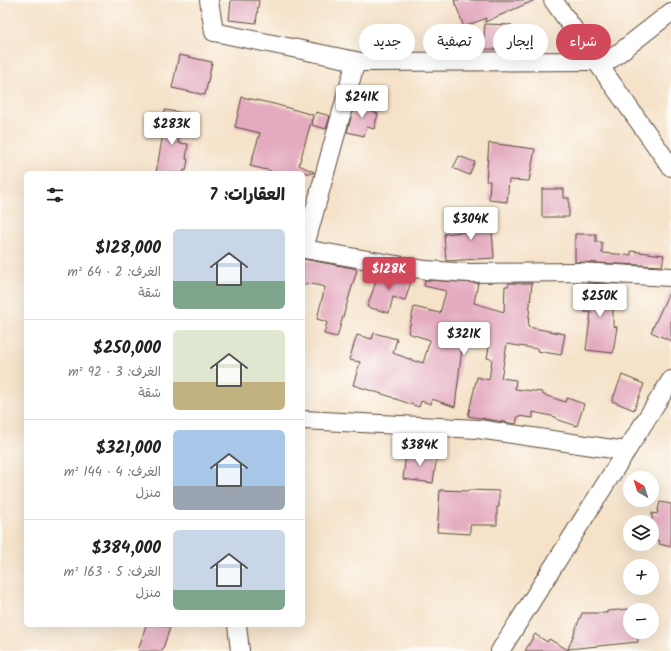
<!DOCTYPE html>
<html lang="ar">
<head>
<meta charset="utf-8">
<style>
  body { margin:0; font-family:Kalam,"Playpen Sans Arabic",sans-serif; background:#f6f6f6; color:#222; direction:rtl; height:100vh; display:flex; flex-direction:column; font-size:15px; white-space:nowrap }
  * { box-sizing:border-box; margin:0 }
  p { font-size:13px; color:#767676 }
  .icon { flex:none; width:22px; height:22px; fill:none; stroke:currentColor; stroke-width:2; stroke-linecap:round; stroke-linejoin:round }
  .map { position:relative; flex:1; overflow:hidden; direction:ltr }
  .side { position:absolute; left:24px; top:171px; width:281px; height:456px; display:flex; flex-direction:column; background:#fff; border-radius:6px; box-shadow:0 4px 16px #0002; direction:rtl }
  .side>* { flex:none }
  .guide { position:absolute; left:317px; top:24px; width:294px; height:36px; direction:rtl; display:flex; gap:8px }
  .needle { width:26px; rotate:321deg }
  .fabs { position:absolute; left:623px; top:471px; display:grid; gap:8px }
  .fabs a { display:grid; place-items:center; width:36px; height:36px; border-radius:50%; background:#fff; box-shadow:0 4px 16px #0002; font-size:20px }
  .price { position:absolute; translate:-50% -34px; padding:0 9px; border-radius:4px; background:#fff; color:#222; font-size:13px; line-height:26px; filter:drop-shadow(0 1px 2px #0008) }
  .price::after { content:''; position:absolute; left:50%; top:24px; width:12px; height:9px; margin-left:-6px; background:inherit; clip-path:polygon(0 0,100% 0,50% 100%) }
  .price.selected { background:#d1495b; color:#fff }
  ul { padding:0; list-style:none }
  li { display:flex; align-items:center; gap:12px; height:100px; padding:0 20px }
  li+li { border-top:1px solid #e0e0e0 }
  li span { display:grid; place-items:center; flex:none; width:112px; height:80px; border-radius:6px; color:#555 }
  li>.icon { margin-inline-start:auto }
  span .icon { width:48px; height:48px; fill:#fffc; stroke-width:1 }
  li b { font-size:17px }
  h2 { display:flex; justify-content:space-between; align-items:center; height:48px; padding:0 20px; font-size:17px }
  .pill { padding:0 14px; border-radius:18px; background:#fff; box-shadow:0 4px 16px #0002; font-size:14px; line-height:36px }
  .pill.selected { background:#d1495b; color:#fff }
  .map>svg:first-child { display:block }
</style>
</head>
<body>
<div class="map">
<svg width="671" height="651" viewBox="0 0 671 651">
  <rect width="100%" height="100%" fill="#fdfcf7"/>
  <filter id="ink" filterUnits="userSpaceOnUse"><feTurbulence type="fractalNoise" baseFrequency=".025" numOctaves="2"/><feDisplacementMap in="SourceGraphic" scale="8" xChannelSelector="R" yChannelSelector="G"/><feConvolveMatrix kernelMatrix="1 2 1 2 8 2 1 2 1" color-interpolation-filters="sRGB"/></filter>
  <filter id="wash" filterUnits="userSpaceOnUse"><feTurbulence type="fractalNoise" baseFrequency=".012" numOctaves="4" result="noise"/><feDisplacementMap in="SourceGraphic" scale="16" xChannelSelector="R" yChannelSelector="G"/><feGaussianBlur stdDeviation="0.9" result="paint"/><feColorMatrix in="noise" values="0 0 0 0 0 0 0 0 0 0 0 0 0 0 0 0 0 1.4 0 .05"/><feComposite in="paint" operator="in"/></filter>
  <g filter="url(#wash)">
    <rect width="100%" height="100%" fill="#f5e2c9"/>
    <g id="blocks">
      <g fill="#e4aac0">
        <path d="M231 0H259L256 23 229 20Z"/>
        <path d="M454 0H535L485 22 486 18 464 27Z"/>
        <path d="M485 24 512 25 507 29 535 28V50L483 49Z"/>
        <path d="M179 55 212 62 205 95 172 88Z"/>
        <path d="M242 97 274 104 313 115 299 165 314 172V173H270L271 171 250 166 260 133 235 127Z"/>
        <path d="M356 101 372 105 371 111 378 114 374 129 367 127 364 136 347 132Z"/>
        <path d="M165 110 183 113 178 143 188 144 186 159H188L186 171 184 170 183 173H156L165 123H163Z"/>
        <path d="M316 112 330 116 326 129 312 125Z"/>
        <path d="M489 143 535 149 529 181 509 180 507 202 489 200 490 181H486Z"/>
        <path d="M459 156 475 162 469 175 453 168Z"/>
        <path d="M542 189H564V198H569V217H542Z"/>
        <path d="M491 217 494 258 446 261 444 234 463 232 462 219Z"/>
        <path d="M575 234H596V242H602V253L631 255V251L664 255 662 266 575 262Z"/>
        <path d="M303 259 353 268 357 270 337 337 324 334 327 322 317 319 325 287 307 283V285H303Z"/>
        <path d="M379 273 412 278 405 301 393 297 389 313 367 307Z"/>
        <path d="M425 280 478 283 474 303 504 312 505 286H508L509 283H532L528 327 565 334 561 355 537 351 538 349 507 344 501 378 516 380 515 389 542 392V394L565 402 567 398 584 404 577 426 556 419V417L533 412V418L518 416 516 424 468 416 477 377 489 380 492 359 487 358 489 347 463 340 455 407 432 399 431 404 421 401 419 407 393 398 392 397 353 385 360 362 349 360 357 335 372 339 374 333 397 339 393 353 417 362V361L423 363 430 340 408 333 414 307 440 313 446 291 424 286Z"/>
        <path d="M587 283 607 284V286L612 287 611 306H613V326L617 327 613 353 586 350 591 312H585Z"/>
        <path d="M671 288V341L651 332Z"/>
        <path d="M622 375 644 384 634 410 612 401Z"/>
        <path d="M406 452 437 456 433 483 403 479Z"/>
        <path d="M440 490 469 491V490L499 491V507H497V525H470V534L437 532Z"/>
        <path d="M660 502 671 504V547L659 544 660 541 652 539V513L657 514Z"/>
        <path d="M629 609 630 632H637L638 642 568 649 582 613H607V611Z"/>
        <path d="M146 625H162L170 628 162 651H138Z"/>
        <path d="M535 634 547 642 549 639 570 651H525Z"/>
      </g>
    </g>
  </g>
  <g filter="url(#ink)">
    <use href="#blocks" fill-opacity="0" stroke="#574638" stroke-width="1"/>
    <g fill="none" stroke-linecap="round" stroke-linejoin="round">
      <g stroke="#574638" stroke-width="20">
        <g id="minor">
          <path d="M209 0 214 32 361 62"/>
          <path d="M553 0 671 167"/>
          <path d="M597 61 361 62 357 64 354 68 304 249 426 270 469 273 579 272 671 277"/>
          <path d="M601 67 671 12"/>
          <path d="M303 420 478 429 626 451"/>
          <path d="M237 625 240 651"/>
          <path d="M500 651 671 380"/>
        </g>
      </g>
      <use href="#minor" stroke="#fff" stroke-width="18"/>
    </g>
  </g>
</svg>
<div class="fabs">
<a><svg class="needle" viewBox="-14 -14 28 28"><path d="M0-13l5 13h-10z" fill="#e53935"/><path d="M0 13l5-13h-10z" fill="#767676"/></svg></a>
<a><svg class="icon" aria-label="layers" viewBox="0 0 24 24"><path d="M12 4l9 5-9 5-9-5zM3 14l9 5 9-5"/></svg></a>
<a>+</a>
<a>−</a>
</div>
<b class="price" style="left:362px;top:119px">$241K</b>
<b class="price" style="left:172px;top:146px">$283K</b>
<b class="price" style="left:471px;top:241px">$304K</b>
<b class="price selected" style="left:389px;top:291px">$128K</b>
<b class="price" style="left:600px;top:318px">$250K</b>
<b class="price" style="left:464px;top:356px">$321K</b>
<b class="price" style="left:420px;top:467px">$384K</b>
<div class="guide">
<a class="pill selected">شراء</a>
<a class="pill">إيجار</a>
<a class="pill">تصفية</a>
<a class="pill">جديد</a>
</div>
<section class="side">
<h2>العقارات: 7<svg class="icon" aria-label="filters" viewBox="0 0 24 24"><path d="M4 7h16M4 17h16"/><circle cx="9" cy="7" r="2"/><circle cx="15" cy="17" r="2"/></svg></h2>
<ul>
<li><span style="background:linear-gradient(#c9d6e8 65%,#7fa58c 0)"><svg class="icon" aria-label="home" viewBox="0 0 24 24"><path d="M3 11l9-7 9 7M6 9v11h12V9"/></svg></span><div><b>$128,000</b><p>الغرف: 2 · 64 m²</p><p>شقة</p></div></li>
<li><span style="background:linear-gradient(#dfe7d0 65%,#c2b280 0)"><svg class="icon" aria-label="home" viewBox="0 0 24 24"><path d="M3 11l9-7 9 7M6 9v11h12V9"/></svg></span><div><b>$250,000</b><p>الغرف: 3 · 92 m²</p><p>شقة</p></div></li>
<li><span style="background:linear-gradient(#a9c7e8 70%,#9aa5b1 0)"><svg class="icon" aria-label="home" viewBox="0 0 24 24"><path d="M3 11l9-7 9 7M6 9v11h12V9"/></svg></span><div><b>$321,000</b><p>الغرف: 4 · 144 m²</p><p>منزل</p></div></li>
<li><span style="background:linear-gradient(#c9d6e8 75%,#7fa58c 0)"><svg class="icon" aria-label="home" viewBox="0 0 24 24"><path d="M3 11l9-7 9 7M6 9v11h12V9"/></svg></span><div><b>$384,000</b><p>الغرف: 5 · 163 m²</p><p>منزل</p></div></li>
</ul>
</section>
</div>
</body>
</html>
